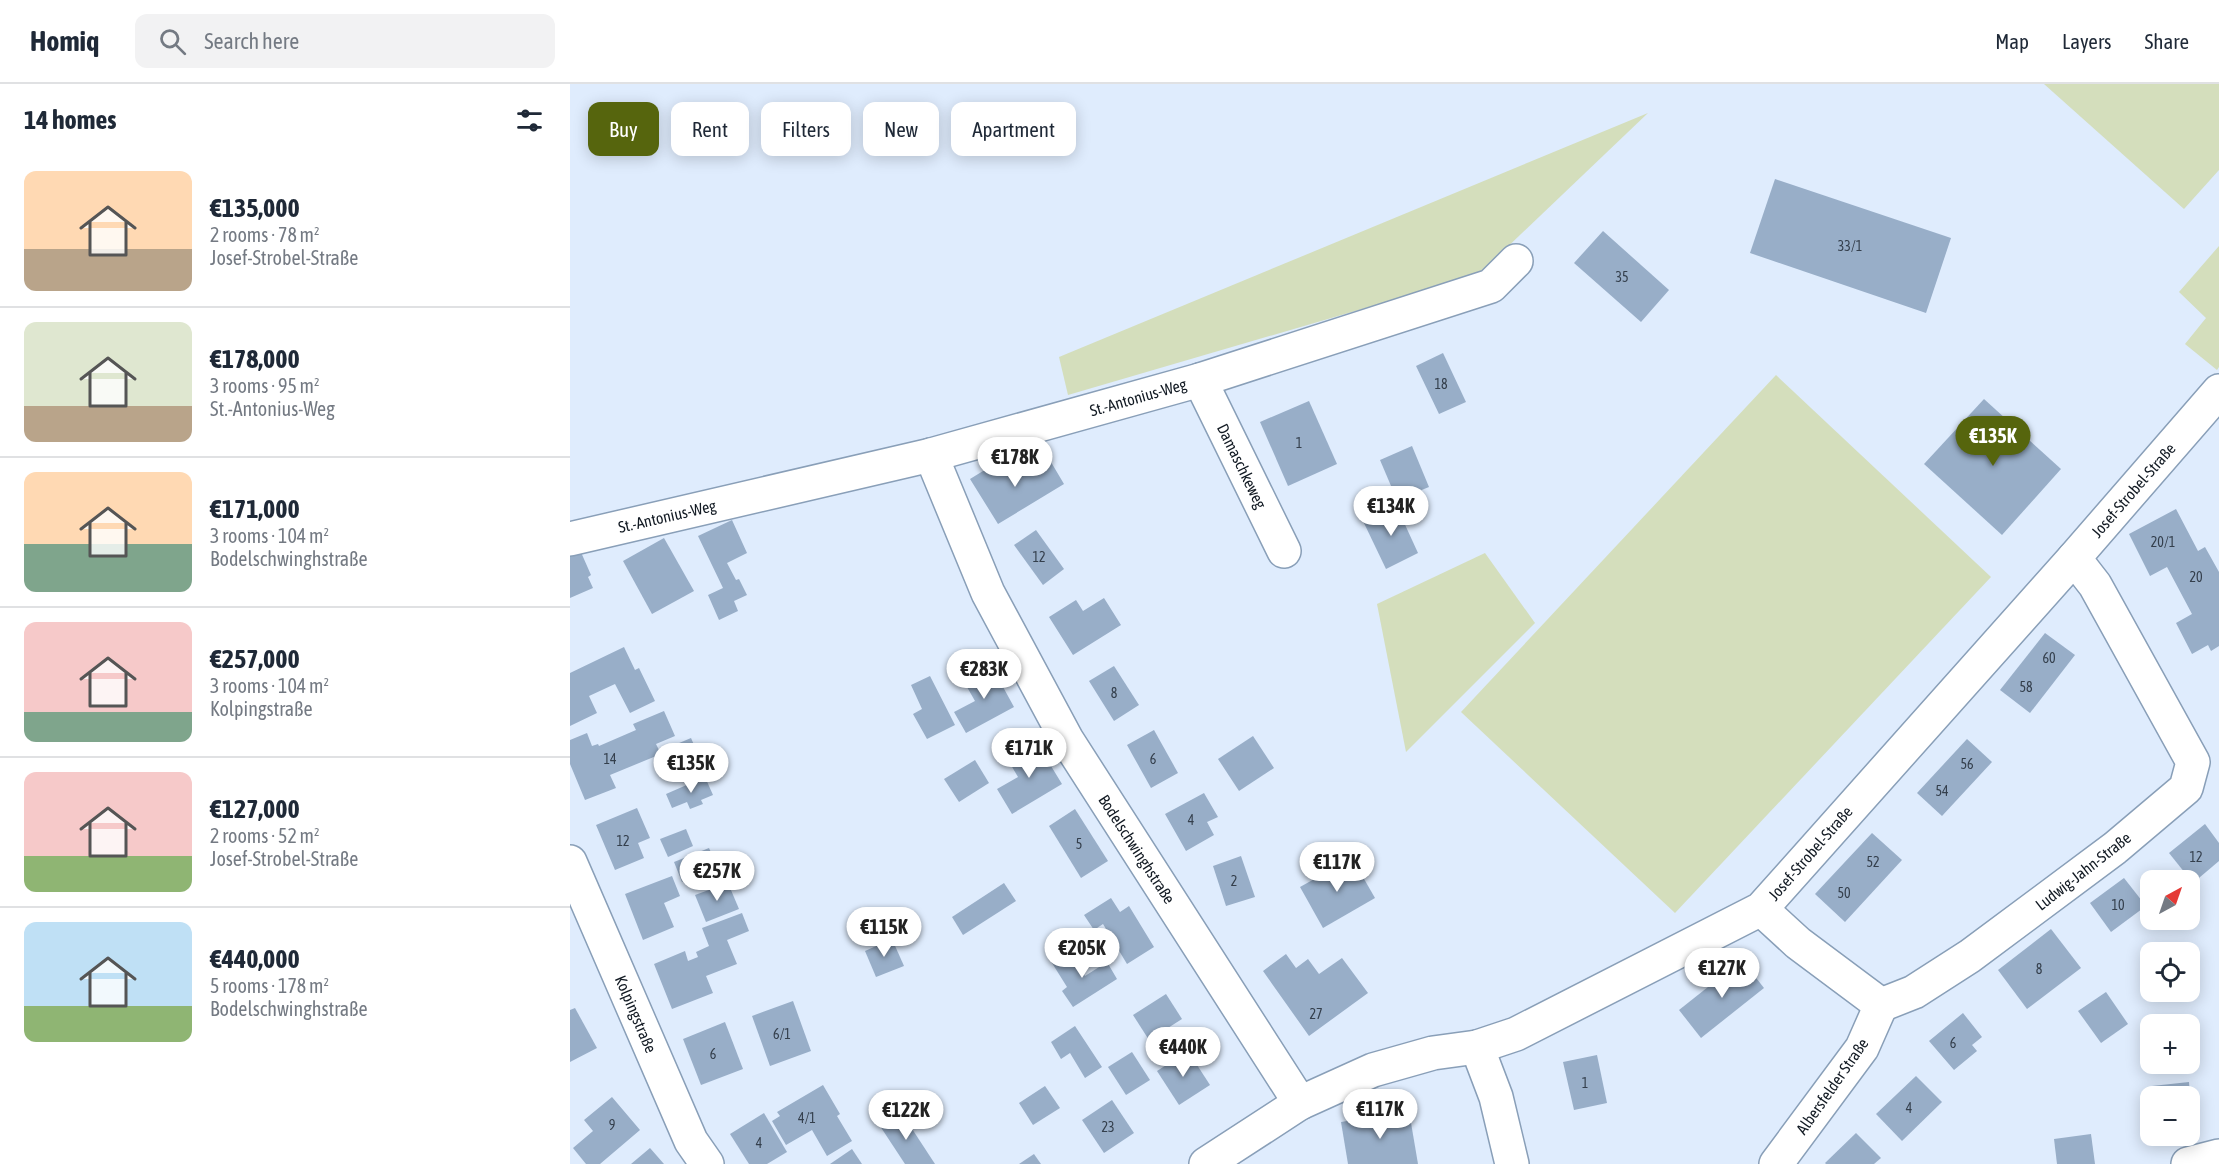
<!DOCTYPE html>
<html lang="en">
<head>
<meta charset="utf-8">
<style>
  body { margin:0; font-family:"Asap Condensed",sans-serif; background:#f2f2f3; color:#1f2937; height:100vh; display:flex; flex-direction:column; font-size:22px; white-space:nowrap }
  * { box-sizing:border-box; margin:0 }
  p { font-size:20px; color:#747a83 }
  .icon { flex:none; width:33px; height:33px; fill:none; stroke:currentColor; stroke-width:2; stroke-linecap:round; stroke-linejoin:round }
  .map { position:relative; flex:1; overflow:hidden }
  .drawer { display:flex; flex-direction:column; background:#fff; width:570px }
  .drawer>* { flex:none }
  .guide { position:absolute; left:18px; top:18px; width:570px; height:54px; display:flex; gap:12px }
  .needle { width:39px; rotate:40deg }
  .tools { position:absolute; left:1570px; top:786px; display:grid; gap:12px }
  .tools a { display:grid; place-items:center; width:60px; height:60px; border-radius:12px; background:#fff; box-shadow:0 3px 15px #0003; font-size:30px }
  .price { position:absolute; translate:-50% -51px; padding:0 14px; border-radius:21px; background:#fff; color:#222; font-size:20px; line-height:39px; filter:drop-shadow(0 2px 3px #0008) }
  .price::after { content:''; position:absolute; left:50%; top:36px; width:18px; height:14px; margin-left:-9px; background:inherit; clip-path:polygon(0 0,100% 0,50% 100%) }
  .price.current { background:#56650d; color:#fff }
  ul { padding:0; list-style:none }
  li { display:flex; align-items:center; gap:18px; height:150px; padding:0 24px }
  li+li { border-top:2px solid #e0e1e3 }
  li span { display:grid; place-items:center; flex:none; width:168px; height:120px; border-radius:12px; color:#555 }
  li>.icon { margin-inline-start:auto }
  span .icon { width:72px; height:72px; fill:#fffc; stroke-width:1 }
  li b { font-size:26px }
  h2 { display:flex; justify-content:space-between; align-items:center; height:72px; padding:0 24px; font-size:26px }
  .pill { padding:0 21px; border-radius:12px; background:#fff; box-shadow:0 3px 15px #0003; font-size:21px; line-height:54px }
  .pill.current { background:#56650d; color:#fff }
  header { display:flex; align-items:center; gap:36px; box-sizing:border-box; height:84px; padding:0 30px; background:#fff; border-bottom:2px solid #e0e1e3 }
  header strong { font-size:28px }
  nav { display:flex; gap:33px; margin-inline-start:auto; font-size:21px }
  .search { width:420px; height:54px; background:#f2f2f3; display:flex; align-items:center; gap:15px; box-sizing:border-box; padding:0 21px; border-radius:12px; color:#747a83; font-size:22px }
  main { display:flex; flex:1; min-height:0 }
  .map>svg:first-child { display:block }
</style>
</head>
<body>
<header>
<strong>Homiq</strong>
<div class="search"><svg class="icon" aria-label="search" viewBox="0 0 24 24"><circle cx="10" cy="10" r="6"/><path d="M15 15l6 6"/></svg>Search here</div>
<nav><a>Map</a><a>Layers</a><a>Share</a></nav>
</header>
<main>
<section class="drawer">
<h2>14 homes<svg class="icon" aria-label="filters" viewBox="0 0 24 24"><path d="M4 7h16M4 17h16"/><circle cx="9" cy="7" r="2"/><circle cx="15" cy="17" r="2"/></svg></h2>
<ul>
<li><span style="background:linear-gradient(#ffd9b3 65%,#b9a48a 0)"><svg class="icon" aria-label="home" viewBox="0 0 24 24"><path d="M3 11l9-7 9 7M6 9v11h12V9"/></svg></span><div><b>€135,000</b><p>2 rooms · 78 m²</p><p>Josef-Strobel-Straße</p></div></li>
<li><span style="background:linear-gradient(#dfe7d0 70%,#b9a48a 0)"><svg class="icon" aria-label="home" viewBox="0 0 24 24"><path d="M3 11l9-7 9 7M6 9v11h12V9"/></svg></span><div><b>€178,000</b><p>3 rooms · 95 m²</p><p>St.-Antonius-Weg</p></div></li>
<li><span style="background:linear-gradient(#ffd9b3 60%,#7fa58c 0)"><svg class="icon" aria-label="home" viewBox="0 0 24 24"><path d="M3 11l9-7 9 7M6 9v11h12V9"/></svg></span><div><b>€171,000</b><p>3 rooms · 104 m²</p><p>Bodelschwinghstraße</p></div></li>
<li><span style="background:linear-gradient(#f6c9c9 75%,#7fa58c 0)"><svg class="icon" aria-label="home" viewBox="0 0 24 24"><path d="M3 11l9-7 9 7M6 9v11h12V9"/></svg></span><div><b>€257,000</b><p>3 rooms · 104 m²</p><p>Kolpingstraße</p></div></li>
<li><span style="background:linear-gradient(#f6c9c9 70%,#8fb573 0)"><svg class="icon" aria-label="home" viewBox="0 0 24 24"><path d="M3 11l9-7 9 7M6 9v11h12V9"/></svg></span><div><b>€127,000</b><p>2 rooms · 52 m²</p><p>Josef-Strobel-Straße</p></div></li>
<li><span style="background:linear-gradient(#bfe0f5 70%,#8fb573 0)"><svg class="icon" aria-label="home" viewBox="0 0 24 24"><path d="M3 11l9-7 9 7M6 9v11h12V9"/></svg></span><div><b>€440,000</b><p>5 rooms · 178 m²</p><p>Bodelschwinghstraße</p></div></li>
</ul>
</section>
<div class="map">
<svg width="1649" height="1080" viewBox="0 0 1649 1080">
  <rect width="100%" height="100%" fill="#dfecfd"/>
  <g fill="#d4debc">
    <path d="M1474 0H1649V86L1614 125Z"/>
    <path d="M1078 29 908 191 498 311 489 273Z"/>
    <path d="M1649 162V283L1647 286 1615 260 1636 234 1609 208Z"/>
    <path d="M1206 291 1421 493 1105 829 891 628Z"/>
    <path d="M915 469 965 539 836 668 807 520Z"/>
  </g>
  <g fill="#98aec8">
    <path d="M1205 95 1381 154 1356 229 1180 169Z"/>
    <path d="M1033 147 1099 206 1071 238 1004 179Z"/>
    <path d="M873 269 896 318 869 330 846 282Z"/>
    <path d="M1414 315 1491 385 1432 451 1354 380Z"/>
    <path d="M739 317 767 380 718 402 690 338Z"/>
    <path d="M842 362 859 403 827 416 810 376Z"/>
    <path d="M478 373 494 400 428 440 400 395 431 376 442 395Z"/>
    <path d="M826 421 848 469 816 485 793 437Z"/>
    <path d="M1606 425 1628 467 1635 463 1649 488V562L1641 567 1638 561 1622 570 1606 539 1622 530 1597 483 1580 492 1559 450Z"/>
    <path d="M162 436 177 469 157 479 166 496 169 495 177 511 164 517 168 527 149 536 138 511 153 504 128 452Z"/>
    <path d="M466 446 494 485 473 501 444 461Z"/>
    <path d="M94 454 124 507 82 530 53 477Z"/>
    <path d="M10 466 21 491 18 493 23 504 0 514V471Z"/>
    <path d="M534 514 551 541 503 571 479 533 506 516 513 527Z"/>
    <path d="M1475 549 1505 571 1460 629 1430 606Z"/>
    <path d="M54 563 65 586 69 584 85 617 60 629 45 600 19 612 27 629 0 642V589Z"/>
    <path d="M421 581 444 623 396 649 384 628 405 617 393 596Z"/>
    <path d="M544 582 569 621 544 637 519 597Z"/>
    <path d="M360 592 385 641 357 655 343 630 352 625 341 601Z"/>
    <path d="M94 627 105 652 86 660 91 670 40 691 46 704 15 716 0 680V656L17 649 22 662 28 660 29 662 66 646 63 640Z"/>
    <path d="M584 646 608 689 581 704 557 661Z"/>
    <path d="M683 652 704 684 669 707 648 675Z"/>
    <path d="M121 654 132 679 106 690 95 665Z"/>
    <path d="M1397 655 1422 678 1372 732 1347 709Z"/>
    <path d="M467 659 492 700 442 730 427 705 448 693 438 676Z"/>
    <path d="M405 676 419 699 389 718 374 695Z"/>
    <path d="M135 693 143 711 131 716 133 720 120 725 117 718 102 724 96 710Z"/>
    <path d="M634 709 648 733 637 738 644 751 616 767 595 730Z"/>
    <path d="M67 724 80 754 68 759 74 774 45 786 26 741Z"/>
    <path d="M505 725 538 777 511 794 479 742Z"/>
    <path d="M1635 740 1649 759V777L1623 799 1599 769Z"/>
    <path d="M116 745 123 762 98 773 90 755Z"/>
    <path d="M1302 749 1332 776 1275 838 1245 810Z"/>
    <path d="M139 764 148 784 112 798 104 778Z"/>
    <path d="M671 772 685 813 656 822 643 782Z"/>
    <path d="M782 774 805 814 753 844 730 803Z"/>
    <path d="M102 792 110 812 94 819 104 843 73 856 55 810Z"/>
    <path d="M1554 794 1576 822 1541 848 1520 819Z"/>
    <path d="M158 799 169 825 136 838 125 811Z"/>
    <path d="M434 799 446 817 393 851 382 833Z"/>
    <path d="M541 814 550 828 559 822 584 863 557 880 533 840 524 846 514 831Z"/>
    <path d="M172 829 179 847 157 856 167 880 136 892 143 909 102 925 84 880 115 867 118 877 128 873 126 868 139 862 132 844Z"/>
    <path d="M1481 845 1511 884 1457 925 1428 886Z"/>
    <path d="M322 855 334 882 306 893 295 867Z"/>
    <path d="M500 868 515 892 537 878 547 895 503 923 492 907 497 903 482 879Z"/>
    <path d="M716 870 726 884 738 875 749 890 772 874 798 909 739 952 693 887Z"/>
    <path d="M1172 876 1194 904 1131 954 1109 926Z"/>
    <path d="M1536 908 1558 940 1531 959 1508 927Z"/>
    <path d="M596 910 612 935 579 956 563 931Z"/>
    <path d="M223 917 241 967 200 982 182 932Z"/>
    <path d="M5 924 27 964 0 978V926Z"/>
    <path d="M1393 929 1412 953 1402 961 1407 967 1384 986 1359 957Z"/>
    <path d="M155 938 173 985 131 1001 113 955Z"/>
    <path d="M505 942 532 983 515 994 500 969 491 975 481 958Z"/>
    <path d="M618 967 640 1001 609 1021 587 987Z"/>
    <path d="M562 968 580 996 556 1011 538 983Z"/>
    <path d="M1027 971 1037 1019 1004 1026 993 978Z"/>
    <path d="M1346 992 1372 1018 1332 1057 1306 1030Z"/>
    <path d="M1619 998 1620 1012H1584L1582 1002Z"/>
    <path d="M253 1001 270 1030 267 1032 282 1057 257 1072 242 1046 216 1061 202 1037 210 1032 207 1028Z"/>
    <path d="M475 1002 490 1024 463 1041 449 1019Z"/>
    <path d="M42 1013 70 1046 30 1080H16L3 1064 23 1047 14 1036Z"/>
    <path d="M542 1016 564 1049 534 1069 512 1036Z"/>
    <path d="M1620 1025 1624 1047 1620 1048Z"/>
    <path d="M839 1027 848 1080H778L771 1038Z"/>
    <path d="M331 1028 365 1080H335L310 1042Z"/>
    <path d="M194 1029 217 1068 197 1080H179L160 1050Z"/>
    <path d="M1286 1049 1311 1074 1304 1080H1256L1255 1079Z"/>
    <path d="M1521 1050 1525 1080H1487L1484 1055Z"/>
    <path d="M80 1064 94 1080H61Z"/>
    <path d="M282 1065 292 1080H260Z"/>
    <path d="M464 1070 471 1080H449Z"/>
  </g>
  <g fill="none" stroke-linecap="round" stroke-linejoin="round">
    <g stroke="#899fb8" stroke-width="36">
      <g id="minor">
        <path d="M630 296 714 467"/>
        <path d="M361 371 418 509 497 656 730 1019"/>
        <path d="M0 455 361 371 630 296 921 202 946 177"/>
        <path d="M0 778 121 1057 137 1080"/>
        <path d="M1191 825 1228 859 1311 921 1344 908 1400 872 1545 764 1616 704 1623 678 1525 501 1504 474"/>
        <path d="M907 963 926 1013 942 1080"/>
        <path d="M636 1080 730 1019 803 986 863 969 907 963 946 950 1191 825 1504 474 1649 307"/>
        <path d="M1206 1080 1292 964 1311 921"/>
        <path d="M1618 1080 1649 1072"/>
      </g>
    </g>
    <use href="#minor" stroke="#fff" stroke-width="33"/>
  </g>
  <g text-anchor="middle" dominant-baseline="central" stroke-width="4.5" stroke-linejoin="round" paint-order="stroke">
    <g font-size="14" fill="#343f4c">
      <text x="1280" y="162">33/1</text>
      <text x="1052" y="193">35</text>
      <text x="871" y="300">18</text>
      <text x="729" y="359">1</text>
      <text x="1593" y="458">20/1</text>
      <text x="469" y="473">12</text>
      <text x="1626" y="493">20</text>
      <text x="1479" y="574">60</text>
      <text x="1456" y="603">58</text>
      <text x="544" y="609">8</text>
      <text x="40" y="675">14</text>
      <text x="583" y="675">6</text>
      <text x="1397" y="680">56</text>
      <text x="1372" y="707">54</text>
      <text x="621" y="736">4</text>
      <text x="53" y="757">12</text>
      <text x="509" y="760">5</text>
      <text x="1626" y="773">12</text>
      <text x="1303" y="778">52</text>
      <text x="664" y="797">2</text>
      <text x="1274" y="809">50</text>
      <text x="1548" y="821">10</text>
      <text x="1469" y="885">8</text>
      <text x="746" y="930">27</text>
      <text x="212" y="950">6/1</text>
      <text x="1383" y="959">6</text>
      <text x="143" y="970">6</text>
      <text x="1015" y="999">1</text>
      <text x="1339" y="1024">4</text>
      <text x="237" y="1034">4/1</text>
      <text x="42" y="1041">9</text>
      <text x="538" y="1043">23</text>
      <text x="189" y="1059">4</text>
    </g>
    <g font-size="16" fill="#121a23" stroke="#fff">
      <text transform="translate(568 313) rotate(-16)">St.-Antonius-Weg</text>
      <text transform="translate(672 382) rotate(64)">Damaschkeweg</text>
      <text transform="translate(1563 406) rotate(-49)">Josef-Strobel-Straße</text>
      <text transform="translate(97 432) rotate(-13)">St.-Antonius-Weg</text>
      <text transform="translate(567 765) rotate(57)">Bodelschwinghstraße</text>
      <text transform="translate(1240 769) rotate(-49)">Josef-Strobel-Straße</text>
      <text transform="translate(1513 787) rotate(-38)">Ludwig-Jahn-Straße</text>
      <text transform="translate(66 930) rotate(67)">Kolpingstraße</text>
      <text transform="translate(1262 1002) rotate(-55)">Albersfelder Straße</text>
    </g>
  </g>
</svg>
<div class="tools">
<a><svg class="needle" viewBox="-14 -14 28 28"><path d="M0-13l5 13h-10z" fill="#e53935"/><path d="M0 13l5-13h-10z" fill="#747a83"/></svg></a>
<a><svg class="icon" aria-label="locate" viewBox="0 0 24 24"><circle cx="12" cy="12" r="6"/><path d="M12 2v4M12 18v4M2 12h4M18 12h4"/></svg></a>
<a>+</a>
<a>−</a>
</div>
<b class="price current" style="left:1423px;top:383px">€135K</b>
<b class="price" style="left:445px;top:404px">€178K</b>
<b class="price" style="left:821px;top:453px">€134K</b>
<b class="price" style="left:414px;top:616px">€283K</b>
<b class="price" style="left:459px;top:695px">€171K</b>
<b class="price" style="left:121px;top:710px">€135K</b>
<b class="price" style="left:767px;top:809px">€117K</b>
<b class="price" style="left:147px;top:818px">€257K</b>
<b class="price" style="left:314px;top:874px">€115K</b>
<b class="price" style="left:512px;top:895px">€205K</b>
<b class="price" style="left:1152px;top:915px">€127K</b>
<b class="price" style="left:613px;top:994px">€440K</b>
<b class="price" style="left:810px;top:1056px">€117K</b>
<b class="price" style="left:336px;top:1057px">€122K</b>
<div class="guide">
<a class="pill current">Buy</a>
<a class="pill">Rent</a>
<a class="pill">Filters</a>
<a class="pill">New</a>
<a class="pill">Apartment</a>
</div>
</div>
</main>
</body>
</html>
